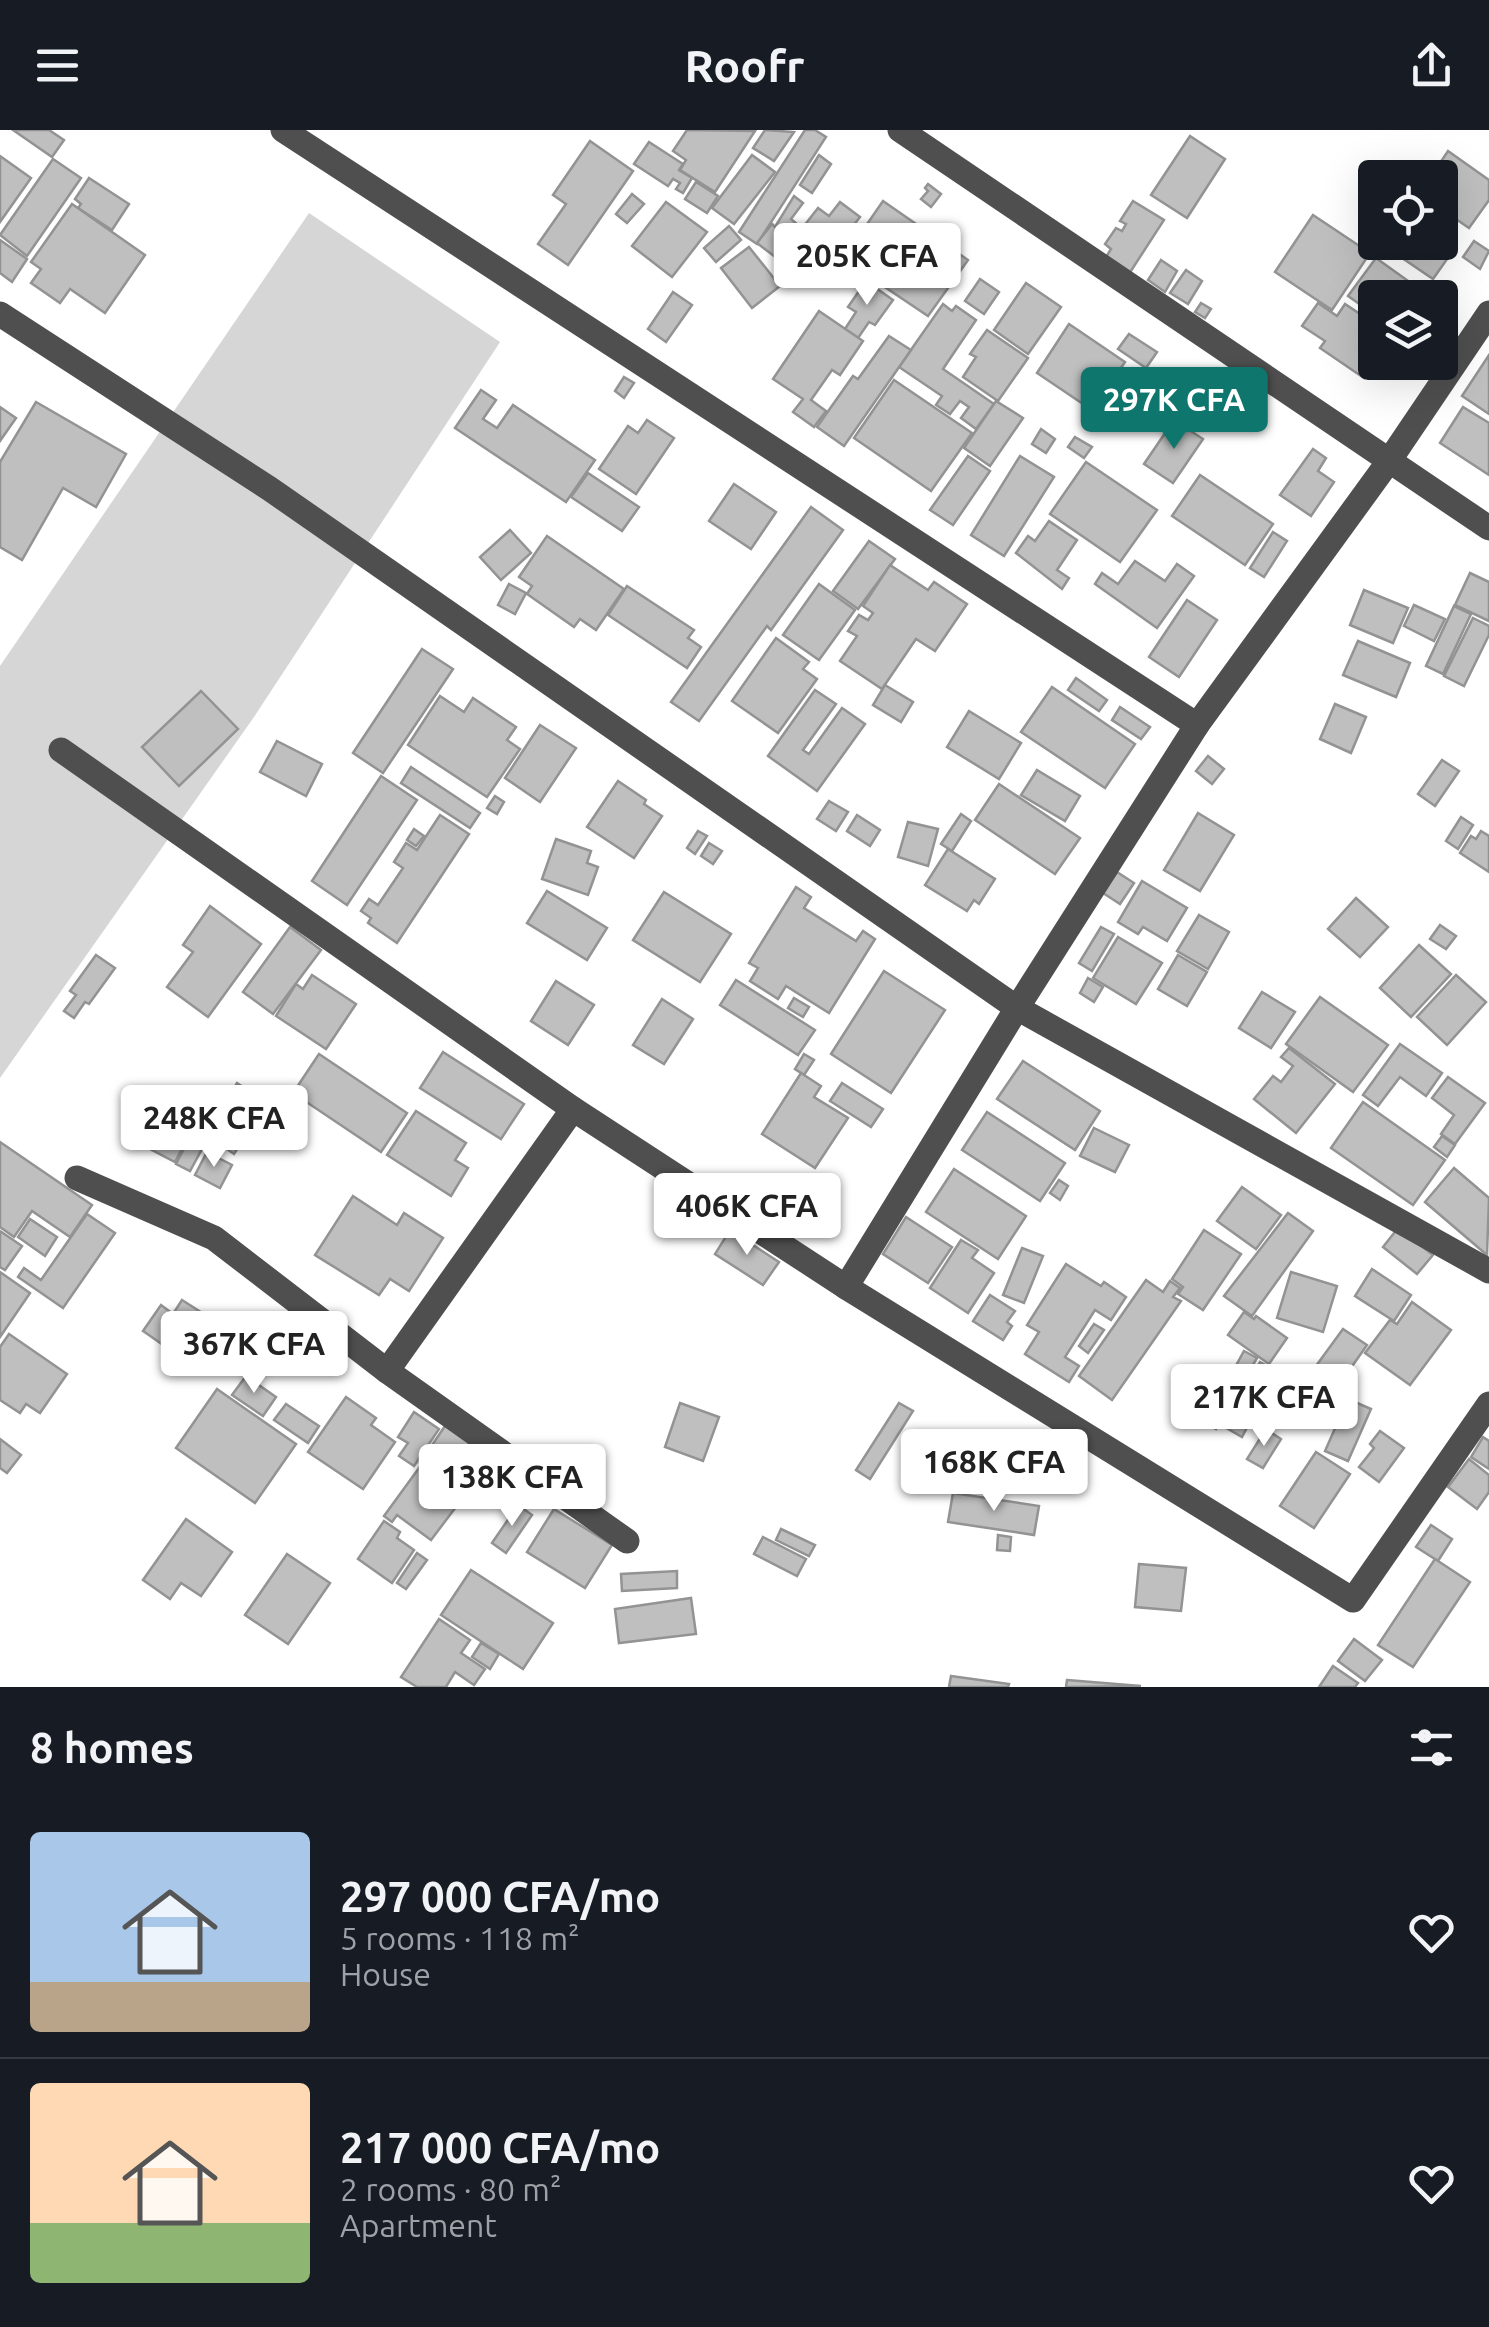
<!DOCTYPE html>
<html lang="en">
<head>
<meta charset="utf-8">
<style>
  body { margin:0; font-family:Ubuntu,sans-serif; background:#242831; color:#f1f3f6; height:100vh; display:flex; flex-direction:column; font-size:38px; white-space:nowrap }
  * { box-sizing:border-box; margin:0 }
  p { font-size:32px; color:#9ea1a6 }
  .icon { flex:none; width:55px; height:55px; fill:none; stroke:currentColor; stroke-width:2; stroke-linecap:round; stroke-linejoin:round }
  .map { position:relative; height:1557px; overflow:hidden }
  .sheet { display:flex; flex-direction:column; background:#171b24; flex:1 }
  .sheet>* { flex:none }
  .controls { position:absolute; left:1358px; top:30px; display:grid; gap:20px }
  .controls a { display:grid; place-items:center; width:100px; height:100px; border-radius:10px; background:#171b24; box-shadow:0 10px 40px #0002; font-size:50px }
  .price { position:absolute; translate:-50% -85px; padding:0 22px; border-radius:10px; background:#fff; color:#222; font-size:32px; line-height:65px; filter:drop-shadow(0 2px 5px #0008) }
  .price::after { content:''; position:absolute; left:50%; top:60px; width:30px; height:22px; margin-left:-15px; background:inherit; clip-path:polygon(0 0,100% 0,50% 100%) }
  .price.on { background:#0f766e; color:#fff }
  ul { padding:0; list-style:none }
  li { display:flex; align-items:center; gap:30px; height:250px; padding:0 30px }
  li+li { border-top:2px solid #363941 }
  li span { display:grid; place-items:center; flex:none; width:280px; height:200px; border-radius:10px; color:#555 }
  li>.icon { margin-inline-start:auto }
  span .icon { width:120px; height:120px; fill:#fffc; stroke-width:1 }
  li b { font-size:42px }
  h2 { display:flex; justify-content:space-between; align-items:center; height:120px; padding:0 30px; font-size:42px }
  header { display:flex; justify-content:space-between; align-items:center; height:130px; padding:0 30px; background:#171b24; font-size:45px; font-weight:700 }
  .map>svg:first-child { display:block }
</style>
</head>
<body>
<header><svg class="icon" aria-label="menu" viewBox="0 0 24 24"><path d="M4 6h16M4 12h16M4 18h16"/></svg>Roofr<svg class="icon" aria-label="share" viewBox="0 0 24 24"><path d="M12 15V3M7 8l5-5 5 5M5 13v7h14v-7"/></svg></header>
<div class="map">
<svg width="1489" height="1557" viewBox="0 0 1489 1557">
  <rect width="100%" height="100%" fill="#fff"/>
  <path fill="#d6d6d6" d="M309 83 500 212 254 587 0 948V536Z"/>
  <g fill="#bfbfbf" stroke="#939393" stroke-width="2.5">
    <path d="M13 0H49L64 10 52 27Z"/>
    <path d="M687 0 755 1 715 62 680 40 686 30 673 21Z"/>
    <path d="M765 0 794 2 774 31 753 18Z"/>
    <path d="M805 0H815L826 7 757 114 739 102Z"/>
    <path d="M1190 6 1225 29 1187 88 1151 65Z"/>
    <path d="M590 11 633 41 568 135 538 114 566 74 553 65Z"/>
    <path d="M649 12 683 34 679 40 692 48 683 63 676 59 680 53 673 49 668 56 634 34Z"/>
    <path d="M1448 21 1489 50V70L1469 98 1440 78V48H1430Z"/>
    <path d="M752 25 775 42 734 94 712 78Z"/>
    <path d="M819 25 831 34 812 63 800 55Z"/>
    <path d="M0 26 31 48 0 92Z"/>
    <path d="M53 29 81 48 27 126 0 105Z"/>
    <path d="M89 48 129 74 112 100 78 78 81 74 75 69Z"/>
    <path d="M696 52 718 66 707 83 685 69Z"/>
    <path d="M928 54 941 64 931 77 921 69 928 61 925 58Z"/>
    <path d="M632 64 644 74 627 93 616 84Z"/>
    <path d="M794 66 803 73 791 89 798 95 774 126 757 113 772 94 775 97Z"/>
    <path d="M883 71 968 130 928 186 843 129Z"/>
    <path d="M1133 71 1164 90 1127 147 1103 132 1111 119 1105 114 1116 98 1122 101 1126 94 1120 91Z"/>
    <path d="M666 72 707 102 672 147 632 116Z"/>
    <path d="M840 72 860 87 824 133 793 110 818 78 829 86Z"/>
    <path d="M72 74 145 125 105 183 70 159 60 173 31 153 41 139 31 132Z"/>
    <path d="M1313 85 1370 123 1332 180 1275 142Z"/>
    <path d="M1440 93 1455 103 1446 117 1452 122 1433 149 1383 115 1440 112Z"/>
    <path d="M729 96 741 110 716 132 704 118Z"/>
    <path d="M0 110 27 129 12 152 0 143Z"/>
    <path d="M1474 111 1489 121 1480 139 1463 127Z"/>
    <path d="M749 117 780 156 752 178 721 138Z"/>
    <path d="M1376 128 1425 163 1422 168H1375V185L1348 166Z"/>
    <path d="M1161 130 1177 141 1165 162 1148 150Z"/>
    <path d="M1186 140 1202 151 1188 174 1170 163Z"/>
    <path d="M980 149 999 162 984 184 965 171Z"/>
    <path d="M866 151 893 170 875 195 869 192 858 208 845 199 856 182 848 177Z"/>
    <path d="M1026 153 1061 177 1028 224 994 200Z"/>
    <path d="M673 162 692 175 666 212 648 199Z"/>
    <path d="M1201 173 1211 179 1205 188 1195 182Z"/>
    <path d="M1318 173 1337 186 1345 174 1375 194V231L1364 248 1320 218 1325 211 1302 196Z"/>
    <path d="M1440 173 1454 181 1442 201 1440 200Z"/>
    <path d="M943 174 952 181 956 176 976 190 943 239 994 274 976 299 961 288 969 277 960 271 950 284 936 275 942 266 899 237Z"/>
    <path d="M819 181 863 211 840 245 832 240 811 270 826 281 814 297 793 282 803 269 773 249Z"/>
    <path d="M1069 194 1125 232 1092 280 1037 243Z"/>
    <path d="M987 200 1028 228 998 271 963 247 976 227 970 224Z"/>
    <path d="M1129 204 1157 222 1146 238 1118 219Z"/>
    <path d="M889 206 911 220 844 316 817 297 853 246 858 249Z"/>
    <path d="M1489 225V284L1462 266Z"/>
    <path d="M624 247 634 253 624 268 615 261Z"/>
    <path d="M894 250 972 303 931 361 854 308Z"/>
    <path d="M481 260 496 270 483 289 497 298 513 275 595 330 566 372 455 298Z"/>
    <path d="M996 271 1023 288 990 336 964 318Z"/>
    <path d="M36 272 126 324 96 377 63 358 22 430 0 417V332Z"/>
    <path d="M0 277 16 288 0 311Z"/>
    <path d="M1463 277 1489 293V345L1440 313Z"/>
    <path d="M647 290 674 308 636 364 599 339 628 296 638 303Z"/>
    <path d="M1174 290 1203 309 1173 353 1144 334Z"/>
    <path d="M1041 299 1055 309 1046 323 1032 314Z"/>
    <path d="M1075 307 1092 317 1084 328 1068 317Z"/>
    <path d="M1313 319 1326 328 1318 341 1334 352 1311 386 1280 365Z"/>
    <path d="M968 326 990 341 953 395 930 380Z"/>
    <path d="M1020 326 1054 347 1004 426 971 405Z"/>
    <path d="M1086 332 1157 380 1120 432 1050 384Z"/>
    <path d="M588 343 639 377 622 401 571 367Z"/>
    <path d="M1200 345 1273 394 1245 435 1172 386Z"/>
    <path d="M734 354 776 382 751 419 709 391Z"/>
    <path d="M811 377 843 400 771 500 767 496 699 591 671 572Z"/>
    <path d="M1049 391 1077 410 1057 440 1069 448 1062 459 1016 423 1028 406 1035 411Z"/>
    <path d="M510 400 531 423 501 450 480 427Z"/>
    <path d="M1273 402 1287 411 1264 447 1250 438Z"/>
    <path d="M547 406 624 459 596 500 580 489 574 497 527 464 532 456 519 447Z"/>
    <path d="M869 411 895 429 858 479 833 461Z"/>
    <path d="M1135 431 1165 451 1177 434 1194 446 1157 498 1095 454 1102 443 1118 454Z"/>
    <path d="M890 435 928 460 934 452 967 474 935 521 916 509 882 559 840 531 857 506 848 501 859 485 868 490 873 483 863 476Z"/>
    <path d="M1470 443 1489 452V491L1455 475Z"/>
    <path d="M509 454 526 463 515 484 498 475Z"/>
    <path d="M819 454 855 480 819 530 783 505Z"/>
    <path d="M627 456 694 500 688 508 701 517 687 538 608 485Z"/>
    <path d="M1364 460 1408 478 1393 513 1350 495Z"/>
    <path d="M1187 470 1217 490 1179 547 1149 527Z"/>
    <path d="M1414 475 1445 489 1434 511 1404 496Z"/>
    <path d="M1454 476 1471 484 1443 544 1426 536Z"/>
    <path d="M1473 488 1489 496V505L1464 556 1444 546Z"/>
    <path d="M776 508 809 532 803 539 817 549 778 603 732 571Z"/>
    <path d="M1358 511 1410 533 1396 567 1343 545Z"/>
    <path d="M422 519 453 539 383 643 353 623Z"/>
    <path d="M1076 548 1107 570 1099 581 1068 560Z"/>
    <path d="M885 555 913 572 901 592 873 575Z"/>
    <path d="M1052 557 1135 614 1105 658 1021 602Z"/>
    <path d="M815 560 836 574 803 620 809 624 842 578 865 594 817 661 768 626Z"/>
    <path d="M201 561 238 599 179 656 142 617Z"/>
    <path d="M440 566 464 582 473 568 516 597 507 610 520 619 487 667 408 615Z"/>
    <path d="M1335 574 1366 587 1351 623 1320 609Z"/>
    <path d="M1120 577 1150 597 1141 609 1112 590Z"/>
    <path d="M969 581 1021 613 999 649 947 617Z"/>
    <path d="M540 595 576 618 540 672 505 648Z"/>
    <path d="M277 611 322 634 306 666 260 642Z"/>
    <path d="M1208 626 1224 639 1212 654 1196 641Z"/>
    <path d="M1442 630 1459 641 1435 676 1418 664Z"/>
    <path d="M411 637 480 683 470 698 401 653Z"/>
    <path d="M1037 640 1080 666 1065 691 1021 665Z"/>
    <path d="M381 646 417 670 347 775 312 751Z"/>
    <path d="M618 651 646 670 644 674 662 686 634 728 587 697Z"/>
    <path d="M999 654 1080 708 1055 744 975 690Z"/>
    <path d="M495 666 504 672 497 684 487 678Z"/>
    <path d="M829 671 848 682 836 701 817 689Z"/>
    <path d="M1198 683 1234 705 1200 761 1164 740Z"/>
    <path d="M961 684 971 691 952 721 941 714Z"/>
    <path d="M440 685 469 704 397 813 368 793 371 788 361 781 369 769 378 775 403 738 394 732 406 713 417 720Z"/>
    <path d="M857 685 880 700 870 716 847 701Z"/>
    <path d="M1461 687 1473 695 1458 719 1446 711Z"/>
    <path d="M908 692 938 699 928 736 898 727Z"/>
    <path d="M414 699 424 706 416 716 407 710Z"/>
    <path d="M698 701 707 706 695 724 687 718Z"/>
    <path d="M1481 701 1489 706V742L1460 723 1471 706 1476 709Z"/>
    <path d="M556 709 591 721 587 733 598 737 588 765 542 749Z"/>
    <path d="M709 713 722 721 713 734 701 726Z"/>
    <path d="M948 719 995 749 979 774 974 770 967 781 925 755Z"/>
    <path d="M1117 742 1134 753 1120 774 1103 763Z"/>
    <path d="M1142 751 1187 778 1167 811 1143 797 1138 804 1118 792Z"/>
    <path d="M796 757 811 767 804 778 856 811 863 801 875 809 829 883 786 856 778 869 750 851 758 838 749 833Z"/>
    <path d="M547 761 607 798 587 830 527 793Z"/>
    <path d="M664 762 731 804 700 852 633 810Z"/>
    <path d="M1356 768 1388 797 1360 827 1328 799Z"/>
    <path d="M210 776 261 814 208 887 167 857 193 822 183 815Z"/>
    <path d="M1199 785 1229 802 1208 839 1177 821Z"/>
    <path d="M1440 795 1456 806 1446 819 1430 809Z"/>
    <path d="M290 797 321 820 273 884 243 862Z"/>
    <path d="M1101 797 1114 804 1092 841 1079 833Z"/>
    <path d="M1118 807 1162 833 1136 874 1093 848Z"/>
    <path d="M1419 815 1451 844 1411 887 1380 858Z"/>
    <path d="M96 825 115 838 89 874 85 872 74 888 64 881 76 865 70 861Z"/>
    <path d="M1178 825 1207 842 1187 876 1158 859Z"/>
    <path d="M884 841 945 880 891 963 831 924Z"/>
    <path d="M312 845 356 874 326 919 276 886 296 854 303 859Z"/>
    <path d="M1456 845 1486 872 1447 915 1417 887Z"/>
    <path d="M1088 848 1103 857 1094 872 1080 863Z"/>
    <path d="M736 850 815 900 798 925 720 875Z"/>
    <path d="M556 851 594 875 568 915 531 891Z"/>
    <path d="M1262 862 1295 882 1271 918 1239 898Z"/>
    <path d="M1320 867 1388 915 1353 962 1286 914Z"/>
    <path d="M794 868 809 877 803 887 788 878Z"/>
    <path d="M662 869 693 889 664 934 633 915Z"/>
    <path d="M1400 914 1442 943 1426 966 1400 947 1378 976 1363 965Z"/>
    <path d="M1289 918 1335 954 1296 1003 1254 969 1273 946 1281 952 1293 936 1281 927Z"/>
    <path d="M443 922 524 974 501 1009 420 958Z"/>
    <path d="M319 924 407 983 381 1022 293 963Z"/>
    <path d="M804 924 814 930 804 945 795 939Z"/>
    <path d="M1023 931 1100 981 1075 1020 997 969Z"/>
    <path d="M801 943 821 956 814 967 848 988 815 1038 762 1004Z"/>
    <path d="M1448 947 1485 973 1455 1014 1441 1004 1454 985 1432 968Z"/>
    <path d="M237 953 266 972 247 1002 218 984Z"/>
    <path d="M842 953 883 979 871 997 830 971Z"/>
    <path d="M1363 972 1445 1030 1413 1075 1331 1018Z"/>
    <path d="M170 981 195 994 175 1032 150 1019Z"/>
    <path d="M416 981 466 1013 455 1030 468 1038 451 1066 387 1025Z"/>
    <path d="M987 982 1065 1033 1040 1071 962 1020Z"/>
    <path d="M229 996 245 1007 234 1024 217 1012Z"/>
    <path d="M1094 998 1129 1015 1115 1042 1080 1026Z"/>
    <path d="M1442 1006 1455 1015 1447 1027 1434 1017Z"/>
    <path d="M188 1011 202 1019 190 1041 176 1034Z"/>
    <path d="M0 1012 92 1075 70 1107 32 1081 14 1107 0 1097Z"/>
    <path d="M207 1022 232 1035 220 1058 195 1045Z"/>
    <path d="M1454 1038 1489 1068 1487 1125 1425 1072Z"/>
    <path d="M954 1039 1026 1086 998 1129 926 1082Z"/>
    <path d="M1059 1050 1068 1056 1060 1070 1050 1063Z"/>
    <path d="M1242 1057 1281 1085 1256 1119 1217 1091Z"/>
    <path d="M353 1066 397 1095 404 1083 443 1108 409 1161 390 1149 379 1165 315 1125Z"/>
    <path d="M1288 1083 1313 1101 1252 1186 1224 1166Z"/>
    <path d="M87 1084 115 1103 63 1178 18 1147 24 1138 41 1150Z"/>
    <path d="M906 1087 952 1117 928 1153 883 1124Z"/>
    <path d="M30 1089 57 1107 45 1126 18 1107Z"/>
    <path d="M1398 1098 1433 1125 1417 1144 1383 1117Z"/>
    <path d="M730 1100 779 1132 763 1155 715 1124Z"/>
    <path d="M1204 1100 1241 1124 1203 1180 1178 1164 1183 1157 1172 1149Z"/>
    <path d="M0 1101 22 1116 5 1140 0 1137Z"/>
    <path d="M961 1110 978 1120 972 1128 994 1143 968 1183 930 1158Z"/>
    <path d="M1022 1118 1043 1126 1024 1173 1003 1165Z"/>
    <path d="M1066 1134 1101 1156 1104 1152 1126 1167 1111 1190 1095 1180 1065 1227 1079 1236 1069 1252 1025 1224 1039 1202 1027 1195Z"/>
    <path d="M1372 1139 1411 1165 1394 1191 1355 1166Z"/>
    <path d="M0 1142 30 1163 0 1207Z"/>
    <path d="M1291 1142 1337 1156 1323 1202 1277 1188Z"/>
    <path d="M1146 1150 1163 1162 1170 1151 1180 1158 1173 1167 1181 1171 1112 1270 1079 1246Z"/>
    <path d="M990 1165 1015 1181 1007 1192 1012 1196 1003 1210 973 1191Z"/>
    <path d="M182 1170 204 1184 176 1224 143 1201 161 1175 173 1184Z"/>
    <path d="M1412 1172 1451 1200 1410 1255 1365 1223 1390 1190 1397 1194Z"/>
    <path d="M1244 1182 1254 1189 1256 1186 1287 1208 1269 1234 1228 1205Z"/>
    <path d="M1094 1194 1104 1200 1088 1223 1079 1216Z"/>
    <path d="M1343 1199 1367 1215 1329 1269 1305 1251Z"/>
    <path d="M9 1204 67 1244 40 1283 26 1274 20 1283 0 1270V1217Z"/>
    <path d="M1244 1221 1257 1228 1216 1299 1197 1288 1226 1238 1233 1241Z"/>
    <path d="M1260 1232 1292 1250 1276 1278 1283 1282 1271 1302 1251 1290 1242 1307 1223 1296Z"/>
    <path d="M246 1246 276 1267 263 1286 232 1265Z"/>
    <path d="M217 1259 296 1314 255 1373 176 1318Z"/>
    <path d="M346 1267 376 1288 371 1295 395 1312 363 1359 308 1322Z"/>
    <path d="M1348 1269 1371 1279 1348 1331 1325 1321Z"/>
    <path d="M680 1273 719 1287 703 1331 665 1317Z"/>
    <path d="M899 1273 913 1281 870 1349 856 1340Z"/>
    <path d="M286 1274 319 1296 308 1313 274 1290Z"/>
    <path d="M414 1282 439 1299 414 1336 399 1326 408 1313 398 1307Z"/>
    <path d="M447 1293 496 1326 472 1361 447 1344 444 1349 420 1333Z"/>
    <path d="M1266 1299 1281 1309 1263 1338 1247 1329Z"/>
    <path d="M1380 1301 1404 1318 1379 1352 1359 1337 1374 1318 1370 1314Z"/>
    <path d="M1483 1307 1489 1311V1339L1471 1327Z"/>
    <path d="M0 1309 21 1325 7 1343 0 1338Z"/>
    <path d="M1316 1322 1350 1344 1314 1398 1280 1376Z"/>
    <path d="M1469 1329 1489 1345V1362L1477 1379 1448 1357Z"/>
    <path d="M419 1338 462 1369 431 1410 397 1385 392 1392 384 1386Z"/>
    <path d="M508 1346 527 1358 517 1372 499 1360Z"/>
    <path d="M953 1363 1039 1376 1034 1405 948 1392Z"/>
    <path d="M518 1375 532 1385 506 1423 492 1413Z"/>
    <path d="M554 1379 612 1415 585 1458 527 1422Z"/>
    <path d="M186 1389 232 1422 201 1466 181 1453 170 1469 143 1450Z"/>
    <path d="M384 1391 400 1402 397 1408 414 1420 392 1453 358 1429Z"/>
    <path d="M1431 1395 1452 1409 1438 1431 1416 1417Z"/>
    <path d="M781 1399 815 1415 809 1426 776 1410Z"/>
    <path d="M998 1405 1011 1407 1010 1421 997 1420Z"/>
    <path d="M763 1407 806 1429 797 1446 754 1424Z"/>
    <path d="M417 1423 427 1430 406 1459 397 1453Z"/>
    <path d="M287 1424 330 1453 288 1514 245 1485Z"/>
    <path d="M1435 1429 1470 1452 1413 1537 1378 1515Z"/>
    <path d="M1139 1434 1186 1438 1181 1481 1135 1477Z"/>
    <path d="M471 1440 553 1493 523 1539 441 1485Z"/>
    <path d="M677 1441V1458L622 1461 621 1444Z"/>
    <path d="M691 1468 696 1504 619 1513 615 1479Z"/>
    <path d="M439 1489 470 1510 461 1523 485 1539 474 1555 455 1542 446 1557H417L401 1547Z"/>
    <path d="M1354 1509 1382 1530 1365 1551 1338 1531Z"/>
    <path d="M481 1513 499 1524 490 1539 472 1527Z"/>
    <path d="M1333 1536 1358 1553 1355 1557H1319Z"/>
    <path d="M951 1546 1009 1554 1008 1557H949Z"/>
    <path d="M1067 1550 1141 1556 1066 1557Z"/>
  </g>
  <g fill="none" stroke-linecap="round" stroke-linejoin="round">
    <g stroke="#4f4f4f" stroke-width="25">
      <path d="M283 0 1197 595"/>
      <path d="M900 0 1489 398"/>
      <path d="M0 184 270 359 1017 878 1489 1141"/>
      <path d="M61 620 573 979 846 1157 1353 1470 1489 1274"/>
      <path d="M77 1048 214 1108 387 1241 627 1411"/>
      <path d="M846 1157 1017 878 1197 595 1389 331 1489 183"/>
      <path d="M387 1241 573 979"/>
    </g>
  </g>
</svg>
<div class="controls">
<a><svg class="icon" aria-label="locate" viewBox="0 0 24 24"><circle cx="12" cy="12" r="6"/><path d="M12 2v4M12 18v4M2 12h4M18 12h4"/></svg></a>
<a><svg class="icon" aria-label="layers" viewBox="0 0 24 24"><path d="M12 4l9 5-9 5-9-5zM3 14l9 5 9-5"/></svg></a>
</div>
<b class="price" style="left:867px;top:178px">205K CFA</b>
<b class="price on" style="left:1174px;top:322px">297K CFA</b>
<b class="price" style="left:214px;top:1040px">248K CFA</b>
<b class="price" style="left:747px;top:1128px">406K CFA</b>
<b class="price" style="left:254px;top:1266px">367K CFA</b>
<b class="price" style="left:1264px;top:1319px">217K CFA</b>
<b class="price" style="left:994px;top:1384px">168K CFA</b>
<b class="price" style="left:512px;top:1399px">138K CFA</b>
</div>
<section class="sheet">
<h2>8 homes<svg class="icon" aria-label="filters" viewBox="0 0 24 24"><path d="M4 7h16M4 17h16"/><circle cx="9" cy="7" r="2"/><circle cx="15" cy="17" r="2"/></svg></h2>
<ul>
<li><span style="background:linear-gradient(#a9c7e8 75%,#b9a48a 0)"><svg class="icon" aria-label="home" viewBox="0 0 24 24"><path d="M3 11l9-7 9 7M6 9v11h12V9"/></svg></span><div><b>297 000 CFA/mo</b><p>5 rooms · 118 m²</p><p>House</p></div><svg class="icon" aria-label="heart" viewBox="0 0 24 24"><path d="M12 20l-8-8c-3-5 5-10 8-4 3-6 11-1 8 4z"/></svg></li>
<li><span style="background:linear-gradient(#ffd9b3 70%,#8fb573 0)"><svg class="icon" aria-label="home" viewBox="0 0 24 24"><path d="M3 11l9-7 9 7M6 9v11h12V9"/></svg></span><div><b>217 000 CFA/mo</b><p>2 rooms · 80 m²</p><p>Apartment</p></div><svg class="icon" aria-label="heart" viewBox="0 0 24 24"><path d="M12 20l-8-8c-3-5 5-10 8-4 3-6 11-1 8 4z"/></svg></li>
</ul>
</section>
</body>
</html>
